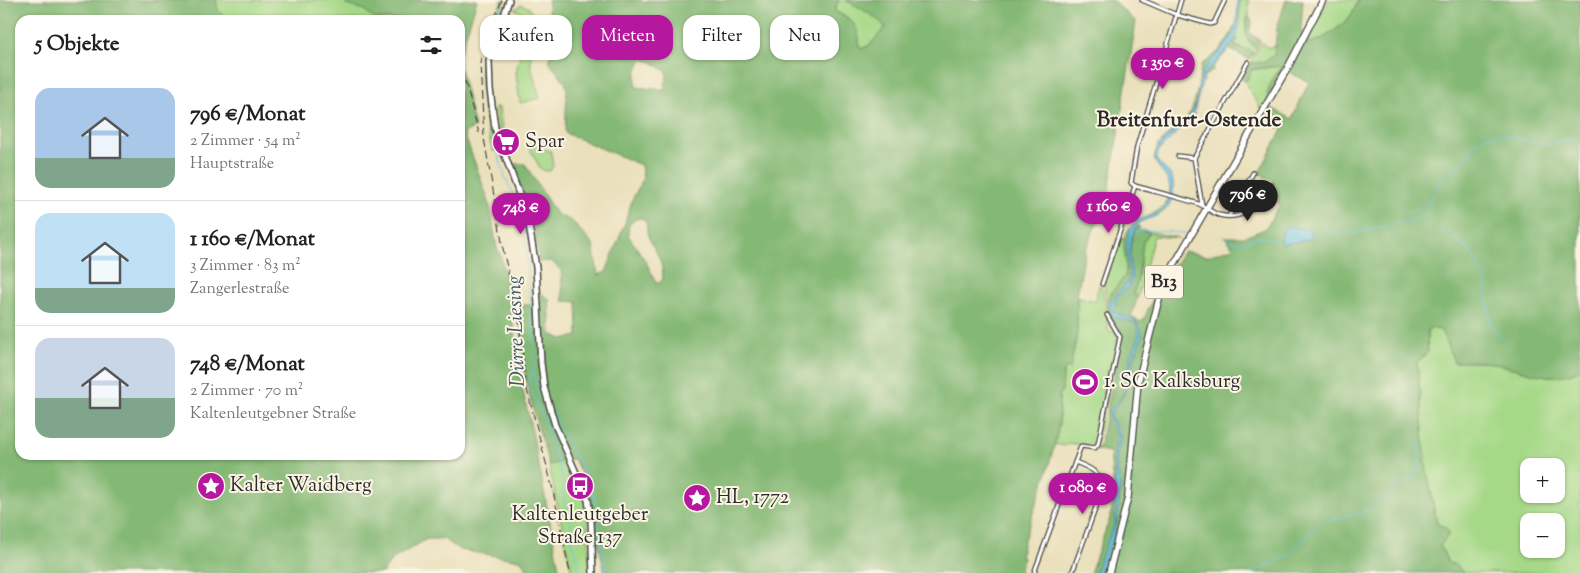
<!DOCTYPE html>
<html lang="de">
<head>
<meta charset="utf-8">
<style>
  body { margin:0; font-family:"Sorts Mill Goudy",serif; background:#f6f6f6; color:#202124; height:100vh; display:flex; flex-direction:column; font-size:19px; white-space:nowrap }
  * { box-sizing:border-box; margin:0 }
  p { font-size:16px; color:#757577 }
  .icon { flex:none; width:28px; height:28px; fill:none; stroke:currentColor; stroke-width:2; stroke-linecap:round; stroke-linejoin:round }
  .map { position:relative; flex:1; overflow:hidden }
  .details { position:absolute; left:15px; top:15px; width:450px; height:445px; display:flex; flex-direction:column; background:#fff; border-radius:15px; box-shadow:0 1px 4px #0004 }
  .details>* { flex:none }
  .banner { position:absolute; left:480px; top:15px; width:475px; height:45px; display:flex; gap:10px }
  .tools { position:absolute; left:1520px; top:458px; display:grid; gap:10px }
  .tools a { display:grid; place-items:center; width:45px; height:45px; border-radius:10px; background:#fff; box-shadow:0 1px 4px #0004; font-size:25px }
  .price { position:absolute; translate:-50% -42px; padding:0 11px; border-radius:18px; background:#b5179e; color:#fff; font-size:16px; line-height:32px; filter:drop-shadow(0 1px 2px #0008) }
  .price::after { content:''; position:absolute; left:50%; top:30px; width:15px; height:11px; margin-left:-8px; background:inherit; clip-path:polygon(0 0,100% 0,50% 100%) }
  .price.active { background:#222; color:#fff }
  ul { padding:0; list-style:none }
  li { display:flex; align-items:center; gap:15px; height:125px; padding:0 20px }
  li+li { border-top:1px solid #e0e0e0 }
  li span { display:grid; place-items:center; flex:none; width:140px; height:100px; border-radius:15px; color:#555 }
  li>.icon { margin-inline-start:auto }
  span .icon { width:60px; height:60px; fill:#fffc; stroke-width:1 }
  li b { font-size:21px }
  h2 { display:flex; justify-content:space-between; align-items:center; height:60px; padding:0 20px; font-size:21px }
  .tag { padding:0 18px; border-radius:15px; background:#fff; box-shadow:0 1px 4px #0004; font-size:18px; line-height:45px }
  .tag.active { background:#b5179e; color:#fff }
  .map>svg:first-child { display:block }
</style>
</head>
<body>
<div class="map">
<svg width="1580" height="573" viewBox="0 0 1580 573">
  <rect width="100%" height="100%" fill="#fcf5e5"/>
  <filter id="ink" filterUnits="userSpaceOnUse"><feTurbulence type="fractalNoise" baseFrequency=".02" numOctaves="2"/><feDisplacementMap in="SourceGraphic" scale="10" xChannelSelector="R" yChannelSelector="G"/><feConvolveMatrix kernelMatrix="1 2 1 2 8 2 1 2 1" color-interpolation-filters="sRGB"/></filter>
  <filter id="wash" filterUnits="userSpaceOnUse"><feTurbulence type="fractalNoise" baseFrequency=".0096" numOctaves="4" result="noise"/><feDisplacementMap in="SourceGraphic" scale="20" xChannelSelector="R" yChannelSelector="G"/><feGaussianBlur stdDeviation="1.12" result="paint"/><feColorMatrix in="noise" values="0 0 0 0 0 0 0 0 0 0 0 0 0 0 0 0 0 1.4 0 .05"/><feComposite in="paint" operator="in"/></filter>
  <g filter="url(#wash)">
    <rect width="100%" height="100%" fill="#eae0bc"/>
    <g fill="#a5d887" stroke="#688259" fill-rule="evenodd">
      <path d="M141 0H421L418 20H157Z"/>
      <path d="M502 0H505C499 19 488 40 485 58 481 79 490 129 498 149L495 151H493C485 127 477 75 483 51 488 34 496 17 502 0Z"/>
      <path d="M839 0C852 0 877 16 885 27 878 35 872 46 861 49L859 47V40L850 19 836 12 835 9Z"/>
      <path d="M1239 0H1249V16L1247 18 1245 27 1248 41 1256 49 1252 56 1253 53 1234 45 1238 39 1236 37 1239 24Z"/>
      <path d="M1328 0H1358C1356 5 1354 11 1351 15 1345 24 1319 44 1308 43L1305 46Z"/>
      <path d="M521 5 528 7 531 11V67L540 98 520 103 516 73 525 30 521 29 525 14 515 9Z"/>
      <path d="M1262 42 1265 46 1270 48 1275 46 1274 56 1264 62 1250 63Z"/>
      <path d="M1281 66 1272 81 1267 94 1269 97 1261 109 1244 81 1247 80 1251 70Z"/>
      <path d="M1199 82C1199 85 1198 91 1197 96 1191 126 1168 128 1156 151 1151 162 1161 168 1167 177 1173 185 1170 202 1163 209 1158 216 1146 218 1139 221 1155 214 1177 202 1168 180 1165 173 1158 167 1154 160L1158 145H1160C1165 134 1177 129 1185 120 1194 110 1196 95 1199 82Z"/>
      <path d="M495 107 499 108 504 140 498 131Z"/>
      <path d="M530 145 551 151 553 166 550 171H545L540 168 529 147Z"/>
      <path d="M1150 232 1179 238 1154 236 1138 296 1133 295 1138 279 1143 242Z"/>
      <path d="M1119 238 1125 239C1124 247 1127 273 1125 276 1123 282 1116 286 1112 292 1108 299 1109 305 1108 312L1104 285Z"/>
      <path d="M1099 285H1101C1103 295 1109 324 1108 331L1116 332 1118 337 1097 442 1093 446 1066 443 1065 446 1055 444 1059 423V394L1062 391 1063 374 1066 368 1070 369 1077 334V296L1095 301Z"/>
      <path d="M1431 328 1441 330 1454 362C1468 362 1484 361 1497 364 1525 370 1553 385 1580 369V573H1463L1456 564H1449L1440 546 1448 535 1445 527 1437 524 1426 466 1417 362 1428 352 1427 331ZM1529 466H1556V494H1529ZM1529 521H1556V549H1529Z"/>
      <path d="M953 395 962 396V406L956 405 951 400Z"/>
      <path d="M555 462H568L582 492 587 508 590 573H572L549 465Z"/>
    </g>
    <g fill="#84b874" stroke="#587250" fill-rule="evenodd">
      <path d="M0 0H216L218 10 228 20H20V455H460V68L475 127 464 133 489 202 497 249 500 253 511 300 510 310 514 329 519 373 533 436 560 573H528L527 568 521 560 460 550 444 539H427L391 560 383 573H0Z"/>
      <path d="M350 0H477L460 54V20L376 19 369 15 365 10 346 5 347 1Z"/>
      <path d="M548 0H640L645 3 648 0H839L835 9 836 12C849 18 857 23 859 38 859 43 858 45 861 49L870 45 885 27C875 15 859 8 846 0H1112L1136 22 1108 196 1085 251 1077 296V334L1070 369 1066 368 1063 374 1062 391 1059 395V423L1055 444 1046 475 1024 540 1021 554 1023 559 1019 573H605L594 524 591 502 585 481 574 459 549 465C542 439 533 412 527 386 522 359 523 332 518 305H540V293L549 299 551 334 562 339 578 336 577 302 563 301 561 270 551 261 539 262 534 224 513 164H525L556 214 572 221 593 245 598 275 606 272 625 223 632 200 643 179 641 165 565 133 567 90 565 82 550 63ZM643 59 652 62 666 71 667 78 664 90 636 87C635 78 636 66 643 59ZM641 218 645 220C648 226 646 231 648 236 656 254 663 259 663 280L657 284 646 262 628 235 629 224 636 219Z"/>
      <path d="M1286 0H1303L1301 29 1305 46 1308 43C1320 43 1345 25 1351 15 1354 11 1356 5 1358 0H1580V369C1553 385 1525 370 1497 364 1484 361 1468 362 1454 362L1441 330 1431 328 1427 331 1428 352 1417 362 1426 466 1437 524 1445 527 1448 530V535L1440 546 1449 564H1456L1463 573H1099L1117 522 1120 486 1116 461 1120 439 1119 433 1110 415 1129 386 1133 370 1132 362 1137 351 1141 329C1130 315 1128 319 1114 312L1113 309 1117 298 1132 279C1130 262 1127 240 1138 226L1140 227 1138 230 1150 232 1143 242 1138 279 1133 295 1138 296 1131 317 1141 322 1144 319 1156 291 1159 290 1184 251 1207 256 1233 248 1226 237H1244L1265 229 1280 204 1270 197 1274 182 1259 173 1282 130 1274 125 1275 120 1269 115 1268 110 1270 107 1292 119 1309 82 1287 71 1269 97 1267 94 1272 81 1281 66 1252 69 1247 80 1244 81 1242 78 1250 63 1264 62 1274 56 1277 28Z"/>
      <path d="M1249 16 1252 23 1249 31 1252 35 1260 40 1256 49 1246 36 1247 18Z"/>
      <path d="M1234 27 1235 29 1233 35 1238 39 1234 45 1235 47 1251 51 1252 56 1249 59 1229 49 1213 67V71L1204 76 1203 82H1199L1201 65C1216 56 1227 44 1234 27Z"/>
      <path d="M1139 221C1121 239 1130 259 1129 281L1114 298 1111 308 1114 316 1136 323C1144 337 1133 347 1130 361 1128 374 1128 384 1122 396 1118 404 1110 406 1108 415L1117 435 1114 457 1116 489 1115 523 1095 573H1090L1110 518 1114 496 1110 452 1093 449 1098 448 1100 444 1122 336 1121 333 1108 314V301L1112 292 1125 276C1130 255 1112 237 1139 221Z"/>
    </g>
    <g fill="#69c3e6" stroke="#4a7788">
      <path d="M1237 0H1239V24L1236 37 1230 46 1204 75 1193 117 1162 147 1158 152 1157 160C1161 167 1169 171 1172 178 1174 184 1174 191 1172 198 1164 223 1144 213 1135 229 1127 243 1130 264 1132 279L1129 286 1117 298 1113 309 1114 312 1136 321 1141 329 1142 337 1132 362 1133 370 1129 386 1110 415 1119 433 1120 439 1116 461 1120 486 1117 522 1113 538 1099 573H1095L1115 523 1116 489 1114 457 1117 435 1108 415C1110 406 1118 404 1122 396 1128 384 1128 374 1130 361 1133 347 1144 337 1136 323 1129 320 1118 320 1113 315 1102 304 1124 289 1129 281 1130 263 1120 234 1138 221 1145 216 1155 215 1163 210 1178 185 1167 181 1155 161 1154 140 1181 130 1191 114 1198 103 1197 89 1201 77 1203 69 1209 63 1214 58 1233 38 1239 28 1237 0Z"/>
      <path d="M1284 226 1310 230 1312 239 1283 244 1281 241Z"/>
    </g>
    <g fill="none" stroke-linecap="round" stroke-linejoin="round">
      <g stroke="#69c3e6" stroke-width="1">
        <path d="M503 0 485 50 483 69 489 125 505 177 520 208 525 232 535 364 528 385 542 414 560 470 563 482 564 501 571 520 572 544 578 558 579 573"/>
        <path d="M1574 140 1580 149"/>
        <path d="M1409 214 1424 203"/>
        <path d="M1440 231 1456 239 1460 244 1469 248 1485 279 1491 324 1502 339"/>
        <path d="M1135 232 1143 230 1186 233"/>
        <path d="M1222 236 1232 241 1242 244C1257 237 1259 234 1275 241"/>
        <path d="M1311 238 1318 232 1356 233 1419 218 1427 213 1429 201 1443 176 1460 165 1467 157 1476 142 1485 136 1501 134 1546 145 1557 141 1574 140 1580 134"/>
        <path d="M534 373 540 399"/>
        <path d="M554 412 558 425 585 475 595 501 599 519V536L607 573"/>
        <path d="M1251 573 1287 557 1293 549 1316 527 1326 521 1361 513 1376 505 1398 488 1403 483 1411 480 1420 466 1418 454 1421 443 1418 440"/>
      </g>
    </g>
  </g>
  <g filter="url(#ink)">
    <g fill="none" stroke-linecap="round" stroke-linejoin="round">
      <g stroke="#484641" stroke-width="5.5">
        <g id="minor">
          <path d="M1142 0 1177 15 1210 24 1214 23 1225 0"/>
          <path d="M1178 156 1194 158"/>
          <path d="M1135 186 1131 183 1137 146 1181 0"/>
          <path d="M1135 186C1156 192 1178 197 1199 204 1206 207 1212 213 1219 215 1244 222 1261 204 1271 184"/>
          <path d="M1202 205 1194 158 1248 62"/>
          <path d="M1229 216 1253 173"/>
          <path d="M1102 284 1135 186"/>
          <path d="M1034 573 1081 446 1095 448 1098 444 1120 337 1107 315"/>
          <path d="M1072 573 1100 496C1104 474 1094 469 1075 462"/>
        </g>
      </g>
      <g stroke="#484641" stroke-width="8">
        <path id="secondary" d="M509 0 489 61 490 89 495 128 528 219 536 267 541 363 544 387 555 425 588 500 591 521 593 573"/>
      </g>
      <g stroke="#484641" stroke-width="8">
        <path id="primary" d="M1109 573 1128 497 1138 382 1162 287 1171 270 1287 69 1323 0"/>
      </g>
      <use href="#minor" stroke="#fff" stroke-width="3"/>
      <use href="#secondary" stroke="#fff" stroke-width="5"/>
      <use href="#primary" stroke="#fff" stroke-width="5.5"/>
      <g stroke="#2b2b2b" stroke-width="1" stroke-dasharray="8 4" stroke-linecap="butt">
        <path d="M502 0 484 44 480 63 484 138 504 254 519 320 525 382 552 486 570 573"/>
        <path d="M465 81 479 133"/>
      </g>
    </g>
  </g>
  <defs>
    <g id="supermarket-disc" transform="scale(1.4375)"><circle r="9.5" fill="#b5179e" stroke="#fcf5e5"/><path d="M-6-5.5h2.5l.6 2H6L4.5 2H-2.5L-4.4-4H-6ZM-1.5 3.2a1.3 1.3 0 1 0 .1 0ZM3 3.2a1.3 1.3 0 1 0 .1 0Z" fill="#fff"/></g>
    <g id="stadium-disc" transform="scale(1.4375)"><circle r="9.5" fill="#b5179e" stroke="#fcf5e5"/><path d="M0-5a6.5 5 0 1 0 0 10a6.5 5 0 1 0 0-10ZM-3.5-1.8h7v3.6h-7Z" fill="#fff"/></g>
    <g id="sight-disc" transform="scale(1.4375)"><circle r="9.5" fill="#b5179e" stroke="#fcf5e5"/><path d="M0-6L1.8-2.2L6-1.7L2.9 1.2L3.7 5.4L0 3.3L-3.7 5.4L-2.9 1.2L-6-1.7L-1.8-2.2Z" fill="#fff"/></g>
    <g id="bus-disc" transform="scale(1.4375)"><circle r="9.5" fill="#b5179e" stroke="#fcf5e5"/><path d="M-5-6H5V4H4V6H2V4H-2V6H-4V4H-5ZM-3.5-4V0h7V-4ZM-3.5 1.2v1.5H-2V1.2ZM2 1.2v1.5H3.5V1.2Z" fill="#fff"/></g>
  </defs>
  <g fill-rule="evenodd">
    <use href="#supermarket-disc" x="506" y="142"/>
    <use href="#stadium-disc" x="1085" y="382"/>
    <use href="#sight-disc" x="211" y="486"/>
    <use href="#bus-disc" x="580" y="486"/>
    <use href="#sight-disc" x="697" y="498"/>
  </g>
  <g text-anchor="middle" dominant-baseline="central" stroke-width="4" stroke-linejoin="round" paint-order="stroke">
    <rect fill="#fcf5e5" stroke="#6a6863" stroke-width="1" x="1145" y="265.5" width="38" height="33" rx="4"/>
    <g font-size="19" font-weight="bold" fill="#2b2b2b">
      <text x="1164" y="282">B13</text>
    </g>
    <g font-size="20" fill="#2b2b2b" stroke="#fcf5e5" text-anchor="start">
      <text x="525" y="142">Spar</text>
      <text x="1104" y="382">1. SC Kalksburg</text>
      <text x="230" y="486">Kalter Waidberg</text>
      <text x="716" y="498">HL, 1772</text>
      <text x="580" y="515" text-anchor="middle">Kaltenleutgeber<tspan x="580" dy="23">Straße 137</tspan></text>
    </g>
    <g font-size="21" font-weight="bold" fill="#2b2b2b" stroke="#fcf5e5">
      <text x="1189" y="121">Breitenfurt-Ostende</text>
    </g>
    <g font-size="21" font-style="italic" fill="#3e5963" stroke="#fcf5e5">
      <text transform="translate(517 331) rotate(-92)">Dürre Liesing</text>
    </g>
  </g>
</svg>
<div class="tools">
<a>+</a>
<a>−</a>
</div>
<b class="price" style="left:1163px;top:90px">1 350 €</b>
<b class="price active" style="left:1248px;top:222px">796 €</b>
<b class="price" style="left:1109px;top:234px">1 160 €</b>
<b class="price" style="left:521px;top:235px">748 €</b>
<b class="price" style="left:1083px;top:515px">1 080 €</b>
<div class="banner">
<a class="tag">Kaufen</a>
<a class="tag active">Mieten</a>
<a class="tag">Filter</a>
<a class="tag">Neu</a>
</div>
<section class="details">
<h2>5 Objekte<svg class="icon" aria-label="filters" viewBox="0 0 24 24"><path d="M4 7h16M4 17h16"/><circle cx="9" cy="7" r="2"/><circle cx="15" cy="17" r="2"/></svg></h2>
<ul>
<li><span style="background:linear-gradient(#a9c7e8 70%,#7fa58c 0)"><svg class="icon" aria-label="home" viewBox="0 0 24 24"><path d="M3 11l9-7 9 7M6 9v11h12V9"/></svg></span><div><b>796 €/Monat</b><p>2 Zimmer · 54 m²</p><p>Hauptstraße</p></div></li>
<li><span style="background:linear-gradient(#bfe0f5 75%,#7fa58c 0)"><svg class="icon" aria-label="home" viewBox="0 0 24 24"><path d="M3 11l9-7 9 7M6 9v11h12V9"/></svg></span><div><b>1 160 €/Monat</b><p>3 Zimmer · 83 m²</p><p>Zangerlestraße</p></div></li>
<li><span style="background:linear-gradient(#c9d6e8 60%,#7fa58c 0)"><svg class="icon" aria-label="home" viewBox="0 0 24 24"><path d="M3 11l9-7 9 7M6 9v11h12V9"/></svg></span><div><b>748 €/Monat</b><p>2 Zimmer · 70 m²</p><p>Kaltenleutgebner Straße</p></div></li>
</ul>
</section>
</div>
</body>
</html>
